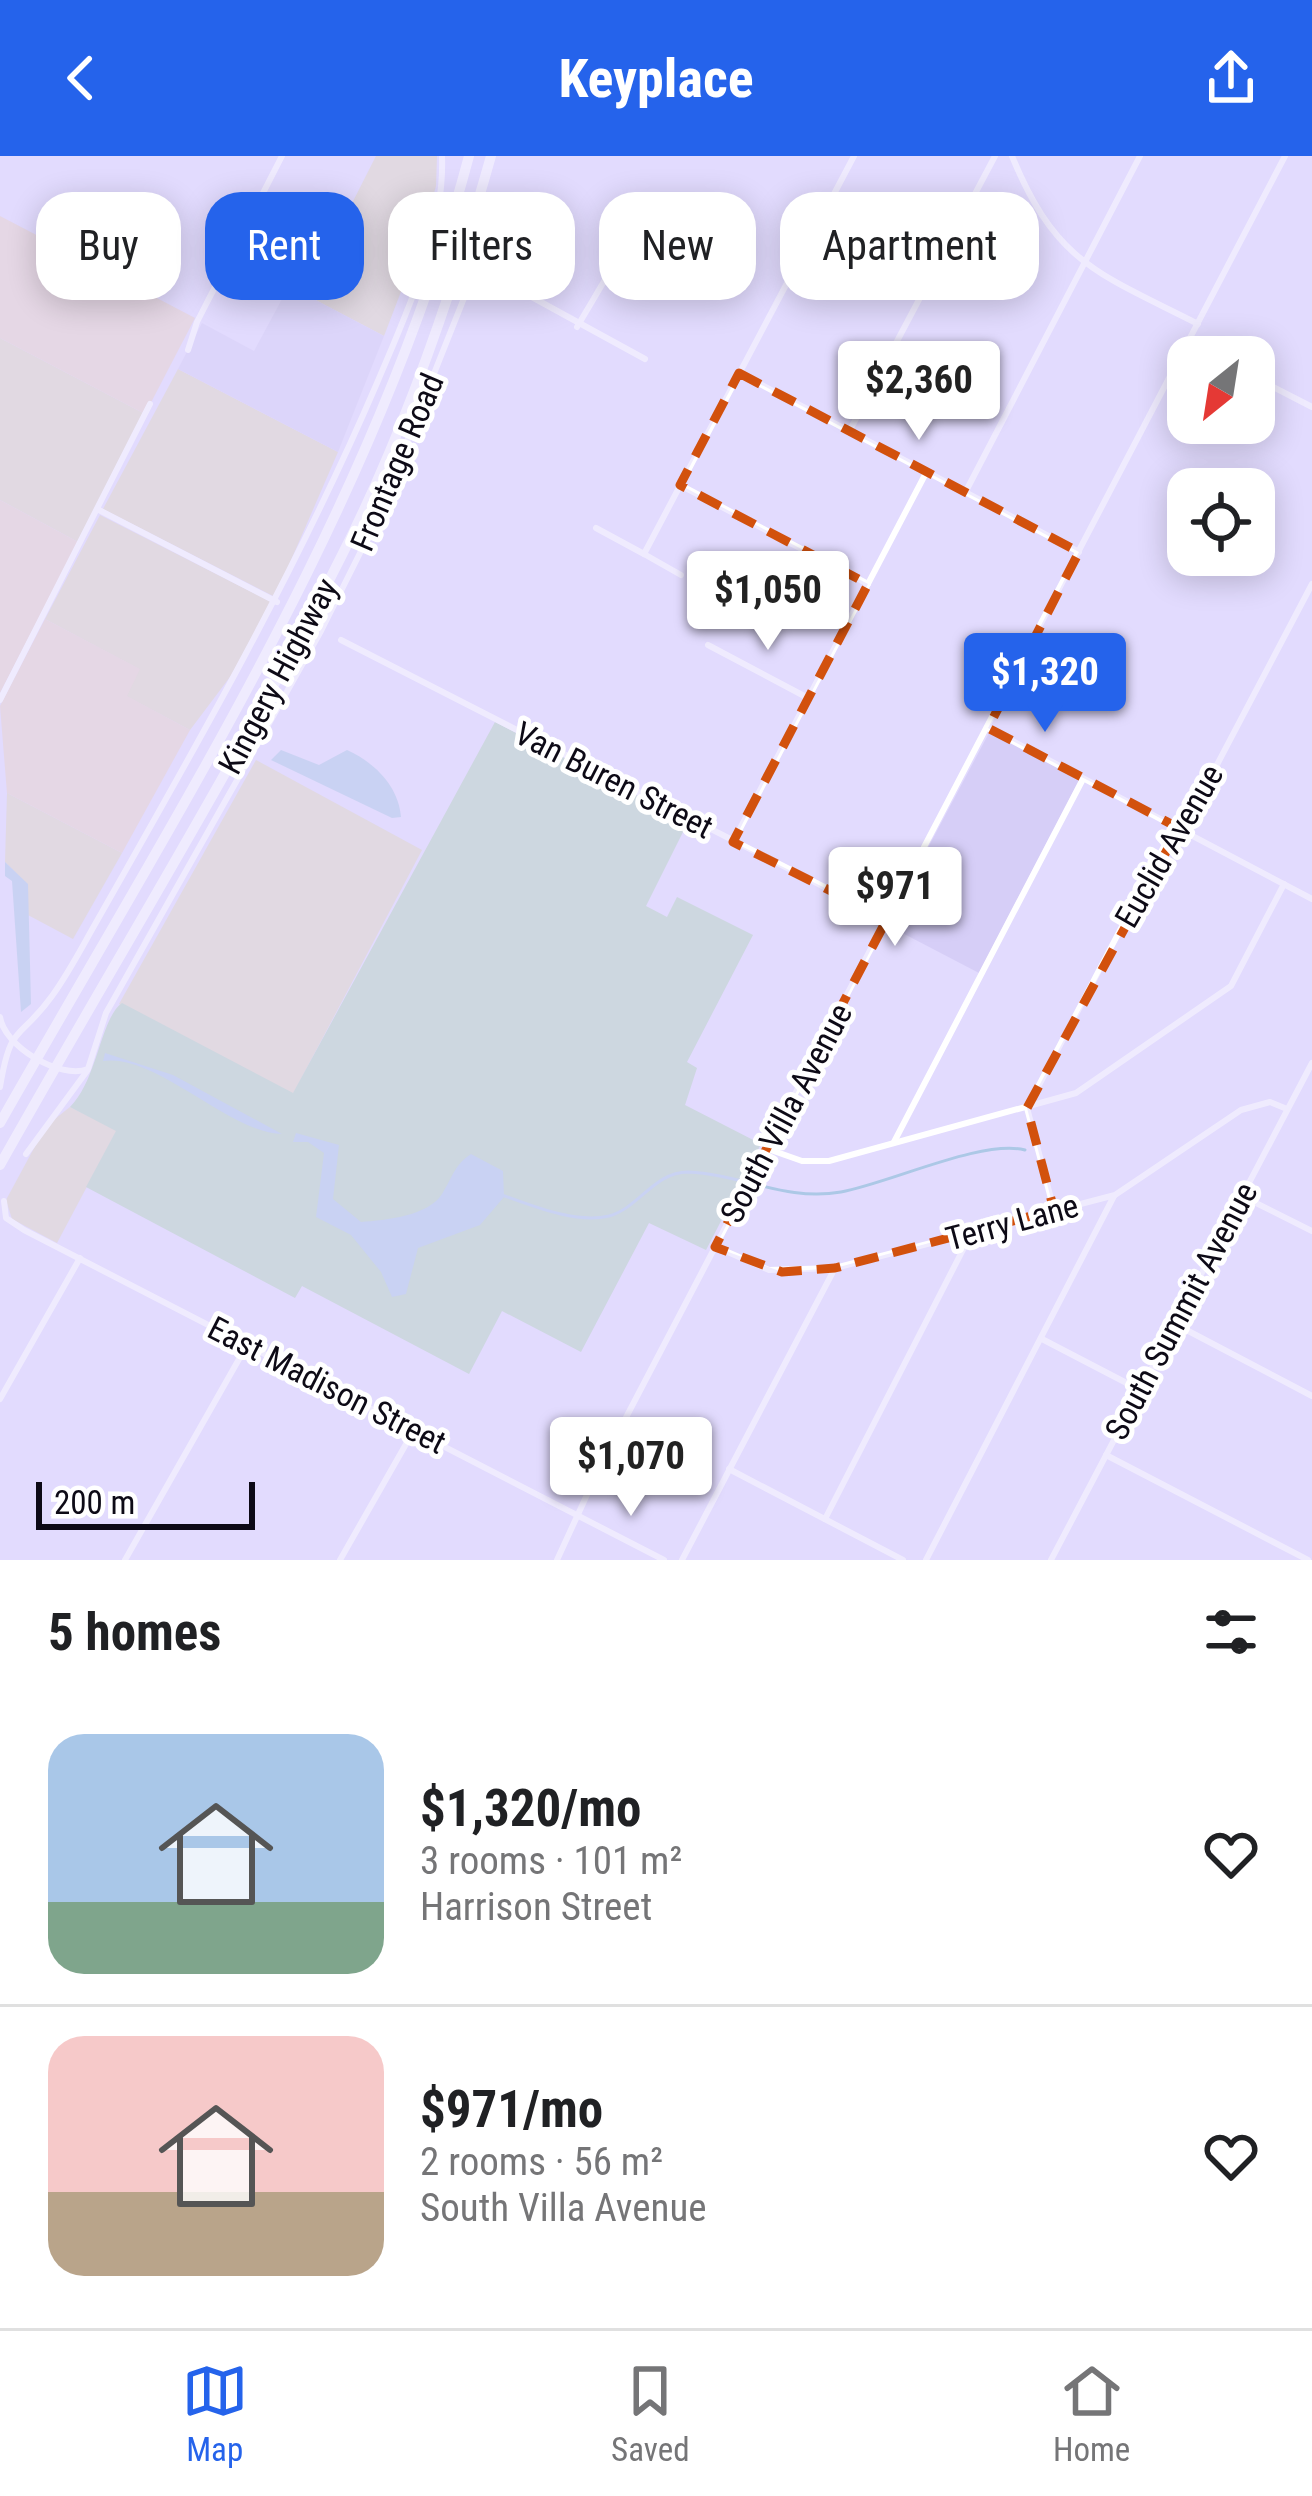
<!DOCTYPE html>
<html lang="en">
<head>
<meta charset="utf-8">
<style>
  body { margin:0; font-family:"Roboto Condensed",sans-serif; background:#f2f2f2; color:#202124; height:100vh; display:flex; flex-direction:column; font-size:45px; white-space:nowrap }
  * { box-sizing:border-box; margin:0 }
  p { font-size:39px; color:#757577 }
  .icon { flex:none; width:66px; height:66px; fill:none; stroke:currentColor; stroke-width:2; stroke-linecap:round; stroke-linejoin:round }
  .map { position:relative; height:1404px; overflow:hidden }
  .drawer { display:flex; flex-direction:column; background:#fff; flex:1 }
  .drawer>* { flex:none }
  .guide { position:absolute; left:36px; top:36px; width:1242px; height:108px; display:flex; gap:24px }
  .needle { width:78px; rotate:210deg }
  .fabs { position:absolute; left:1167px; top:180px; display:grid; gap:24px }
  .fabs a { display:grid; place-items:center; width:108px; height:108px; border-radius:24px; background:#fff; box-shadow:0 6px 30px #0003; font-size:60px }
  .scale { position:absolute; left:36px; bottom:30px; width:219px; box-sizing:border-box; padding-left:12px; border:6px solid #0d0a16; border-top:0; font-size:33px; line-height:42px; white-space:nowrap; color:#0d0a16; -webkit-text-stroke:9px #fff; paint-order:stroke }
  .price { position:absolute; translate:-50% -102px; padding:0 27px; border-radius:12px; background:#fff; color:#222; font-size:39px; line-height:78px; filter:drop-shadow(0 3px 6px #0008) }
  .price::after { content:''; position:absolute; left:50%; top:72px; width:36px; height:27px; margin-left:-18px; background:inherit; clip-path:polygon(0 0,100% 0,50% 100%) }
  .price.active { background:#2563eb; color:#fff }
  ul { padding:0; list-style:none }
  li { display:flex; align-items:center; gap:36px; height:300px; padding:0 48px }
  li+li { border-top:3px solid #e0e0e0 }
  li span { display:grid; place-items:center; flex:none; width:336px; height:240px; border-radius:36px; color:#555 }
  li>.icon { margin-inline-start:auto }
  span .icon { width:144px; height:144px; fill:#fffc; stroke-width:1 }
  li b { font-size:51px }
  h2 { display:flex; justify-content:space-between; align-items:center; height:144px; padding:0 48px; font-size:51px }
  .pill { padding:0 42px; border-radius:36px; background:#fff; box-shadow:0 6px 30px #0003; font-size:42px; line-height:108px }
  .pill.active { background:#2563eb; color:#fff }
  header { display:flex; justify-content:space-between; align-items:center; height:156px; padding:0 48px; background:#2563eb; color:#fff; font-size:54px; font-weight:700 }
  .tab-bar { display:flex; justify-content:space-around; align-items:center; height:168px; border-top:3px solid #e0e0e0; background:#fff; font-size:33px; color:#757577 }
  .tab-bar a { display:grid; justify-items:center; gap:6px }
  .tab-bar .active { color:#2563eb }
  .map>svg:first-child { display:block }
</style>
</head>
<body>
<header><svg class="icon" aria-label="back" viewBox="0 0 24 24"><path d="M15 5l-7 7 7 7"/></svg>Keyplace<svg class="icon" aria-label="share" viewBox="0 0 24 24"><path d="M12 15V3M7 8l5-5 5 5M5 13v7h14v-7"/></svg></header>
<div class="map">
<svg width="1312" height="1404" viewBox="0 0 1312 1404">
  <rect width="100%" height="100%" fill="#e2dbfe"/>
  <g fill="#dfd7c1">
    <path d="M376 0H437L436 30 420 86 384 180 289 130 325 62 341 69Z"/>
    <path d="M0 182 145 258 78 386 0 344Z"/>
    <path d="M178 213 338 296 275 441 103 353Z"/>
    <path d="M100 359 273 447 236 513 190 574 126 540 139 513 45 463Z"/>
    <path d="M256 604 422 694 293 938 119 848Z"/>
    <path d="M7 637 122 697 73 783 28 759 27 728 5 706Z"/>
    <path d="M70 951 117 974 57 1087 12 1063 6 1044 46 970Z"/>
  </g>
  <g fill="#e9d2c7">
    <path d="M0 60 195 162 145 258 0 182Z"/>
    <path d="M0 344 78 386 0 537Z"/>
    <path d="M45 463 140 513 127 540 190 574 122 697 7 637 0 550Z"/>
  </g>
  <g fill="#d6cef7">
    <path d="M289 130 384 180 338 296 178 213 202 167 254 195Z"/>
    <path d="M990 575 1079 624 979 817 887 769Z"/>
  </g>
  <path fill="#b3d2bc" d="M495 566 688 666 646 750 667 761 677 741 753 779 687 906 697 912 685 949 761 988 706 1094 649 1067 581 1196 502 1155 469 1218 302 1130 295 1142 86 1031 116 975 70 951C98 923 100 863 122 847L293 937Z"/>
  <g fill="#acc8e6">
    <path d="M281 594 319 609 347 594C376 607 399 632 401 661L392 662 271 604Z"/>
    <path d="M5 706 28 728 31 848 21 856 12 725 5 720Z"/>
    <path d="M105 897 173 919 282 978C231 978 156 897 103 905Z"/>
    <path d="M296 977 339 989 333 1043 361 1066C386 1064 428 1060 442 1038 452 1022 455 1008 471 998L503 1015 504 1041 480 1069 418 1092 406 1138 392 1141 381 1116 351 1079 316 1061 324 997 308 986H293Z"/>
  </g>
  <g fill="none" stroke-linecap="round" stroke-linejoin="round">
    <path stroke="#acc8e6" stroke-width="3" d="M502 1039C533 1050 576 1068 609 1060 639 1052 654 1016 688 1016 741 1018 786 1046 841 1036 890 1027 982 983 1025 994"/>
    <g stroke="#fff" stroke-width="6">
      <path d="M1012 0C1056 108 1100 118 1198 168"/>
      <path d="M577 171 642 61"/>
      <path d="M1188 187 1215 201"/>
      <path d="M188 194 197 166 282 0"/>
      <path d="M739 217 1079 396"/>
      <path d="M1254 221 1312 251"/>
      <path d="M850 274 995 0"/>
      <path d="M680 329 868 428"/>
      <path d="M966 335 1140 0"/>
      <path d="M99 354 277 446"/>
      <path d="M596 372 644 398 854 0"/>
      <path d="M644 398 681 419"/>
      <path d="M341 484 887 763"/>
      <path d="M708 489 808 542"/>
      <path d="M0 544 150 248"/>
      <path d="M988 572 1312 743"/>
      <path d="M733 686 927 315"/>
      <path d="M0 861C4 890 60 924 88 913L106 857 321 475 373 371 470 127 486 116 645 203"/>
      <path d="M0 931C11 865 19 886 52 840 68 818 81 793 94 770 196 591 296 416 377 227 406 158 445 76 442 0"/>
      <path d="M894 986 1083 623"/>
      <path d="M768 993 802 1005H829L1076 937 1231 830 1284 728"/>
      <path d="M26 998 87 915"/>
      <path d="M1242 1040 1312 1075"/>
      <path d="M4 1045 6 1062 24 1074 664 1404"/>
      <path d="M1054 1054 1027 952 1171 677 1189 662 1312 428"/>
      <path d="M716 1091 769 1114 835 1112 1115 1039 1241 954 1270 946 1287 953"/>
      <path d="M1175 1168 1312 1240"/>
      <path d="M1042 1183 1140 1234"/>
      <path d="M0 1243 80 1102"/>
      <path d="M1106 1299 1308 1404"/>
      <path d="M729 1313 903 1404"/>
      <path d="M825 1363 971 1078"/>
      <path d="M125 1404 247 1189"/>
      <path d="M340 1404 414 1274"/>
      <path d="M557 1404 597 1317 1285 0"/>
      <path d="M682 1404 835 1112"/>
      <path d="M926 1404 1114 1040"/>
      <path d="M1051 1404 1312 907"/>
    </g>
    <g stroke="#fff" stroke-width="10">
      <path d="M0 967C177 655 376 350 469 0"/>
      <path d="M0 1009C114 806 237 608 342 399 405 275 453 135 491 0"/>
    </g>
  </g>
  <path d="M0 0H1312V1404H0ZM739 217 1079 396 988 572 1179 672 1027 952 1054 1054 835 1112 782 1116 715 1091 887 763 733 686 868 428 680 329Z" fill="#e2dbfe" fill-opacity=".55" fill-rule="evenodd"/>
  <path fill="none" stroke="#d2510d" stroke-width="9" stroke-dasharray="24 15" stroke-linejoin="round" d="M739 217 1079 396 988 572 1179 672 1027 952 1054 1054 835 1112 782 1116 715 1091 887 763 733 686 868 428 680 329Z"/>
  <g text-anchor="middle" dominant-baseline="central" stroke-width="10" stroke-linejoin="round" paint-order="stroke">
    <g font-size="33" fill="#0d0a16" stroke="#fff">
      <text transform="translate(397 306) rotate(-67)">Frontage Road</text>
      <text transform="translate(278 520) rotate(-62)">Kingery Highway</text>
      <text transform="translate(614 624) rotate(27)">Van Buren Street</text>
      <text transform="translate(1169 690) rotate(-60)">Euclid Avenue</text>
      <text transform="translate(786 957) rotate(-62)">South Villa Avenue</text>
      <text transform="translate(1012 1066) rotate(-15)">Terry Lane</text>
      <text transform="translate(1181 1155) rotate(-62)">South Summit Avenue</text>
      <text transform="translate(327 1229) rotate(27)">East Madison Street</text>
    </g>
  </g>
</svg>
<div class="fabs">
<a><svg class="needle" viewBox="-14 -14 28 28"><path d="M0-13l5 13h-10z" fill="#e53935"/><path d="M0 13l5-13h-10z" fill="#757577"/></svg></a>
<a><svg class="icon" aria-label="locate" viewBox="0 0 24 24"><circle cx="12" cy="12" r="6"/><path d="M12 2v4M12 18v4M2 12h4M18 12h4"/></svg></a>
</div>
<div class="scale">200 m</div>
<b class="price" style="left:919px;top:287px">$2,360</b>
<b class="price" style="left:768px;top:497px">$1,050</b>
<b class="price active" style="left:1045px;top:579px">$1,320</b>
<b class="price" style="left:895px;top:793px">$971</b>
<b class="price" style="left:631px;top:1363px">$1,070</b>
<div class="guide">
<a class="pill">Buy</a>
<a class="pill active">Rent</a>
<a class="pill">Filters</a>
<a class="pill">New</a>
<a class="pill">Apartment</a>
</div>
</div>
<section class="drawer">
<h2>5 homes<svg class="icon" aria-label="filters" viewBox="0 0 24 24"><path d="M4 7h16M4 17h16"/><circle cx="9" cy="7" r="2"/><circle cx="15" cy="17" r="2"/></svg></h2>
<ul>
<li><span style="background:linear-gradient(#a9c7e8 70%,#7fa58c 0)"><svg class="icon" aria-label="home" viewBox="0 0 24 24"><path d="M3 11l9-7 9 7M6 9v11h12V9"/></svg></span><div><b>$1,320/mo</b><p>3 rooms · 101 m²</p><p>Harrison Street</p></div><svg class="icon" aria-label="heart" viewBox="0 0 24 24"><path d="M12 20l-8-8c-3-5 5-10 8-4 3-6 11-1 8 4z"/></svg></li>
<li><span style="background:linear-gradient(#f6c9c9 65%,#b9a48a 0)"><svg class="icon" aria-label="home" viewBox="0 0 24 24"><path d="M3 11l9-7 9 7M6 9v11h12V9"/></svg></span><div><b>$971/mo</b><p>2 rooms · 56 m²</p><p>South Villa Avenue</p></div><svg class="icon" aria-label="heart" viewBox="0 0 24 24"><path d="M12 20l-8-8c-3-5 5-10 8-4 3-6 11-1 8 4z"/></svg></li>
</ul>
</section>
<nav class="tab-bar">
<a class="active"><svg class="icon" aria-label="map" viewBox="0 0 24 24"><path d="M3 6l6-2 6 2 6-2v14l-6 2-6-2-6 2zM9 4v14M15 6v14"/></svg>Map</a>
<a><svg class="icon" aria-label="saved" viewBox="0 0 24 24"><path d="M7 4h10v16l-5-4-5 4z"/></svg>Saved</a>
<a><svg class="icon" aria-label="home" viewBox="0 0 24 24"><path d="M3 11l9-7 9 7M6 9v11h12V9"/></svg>Home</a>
</nav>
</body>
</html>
